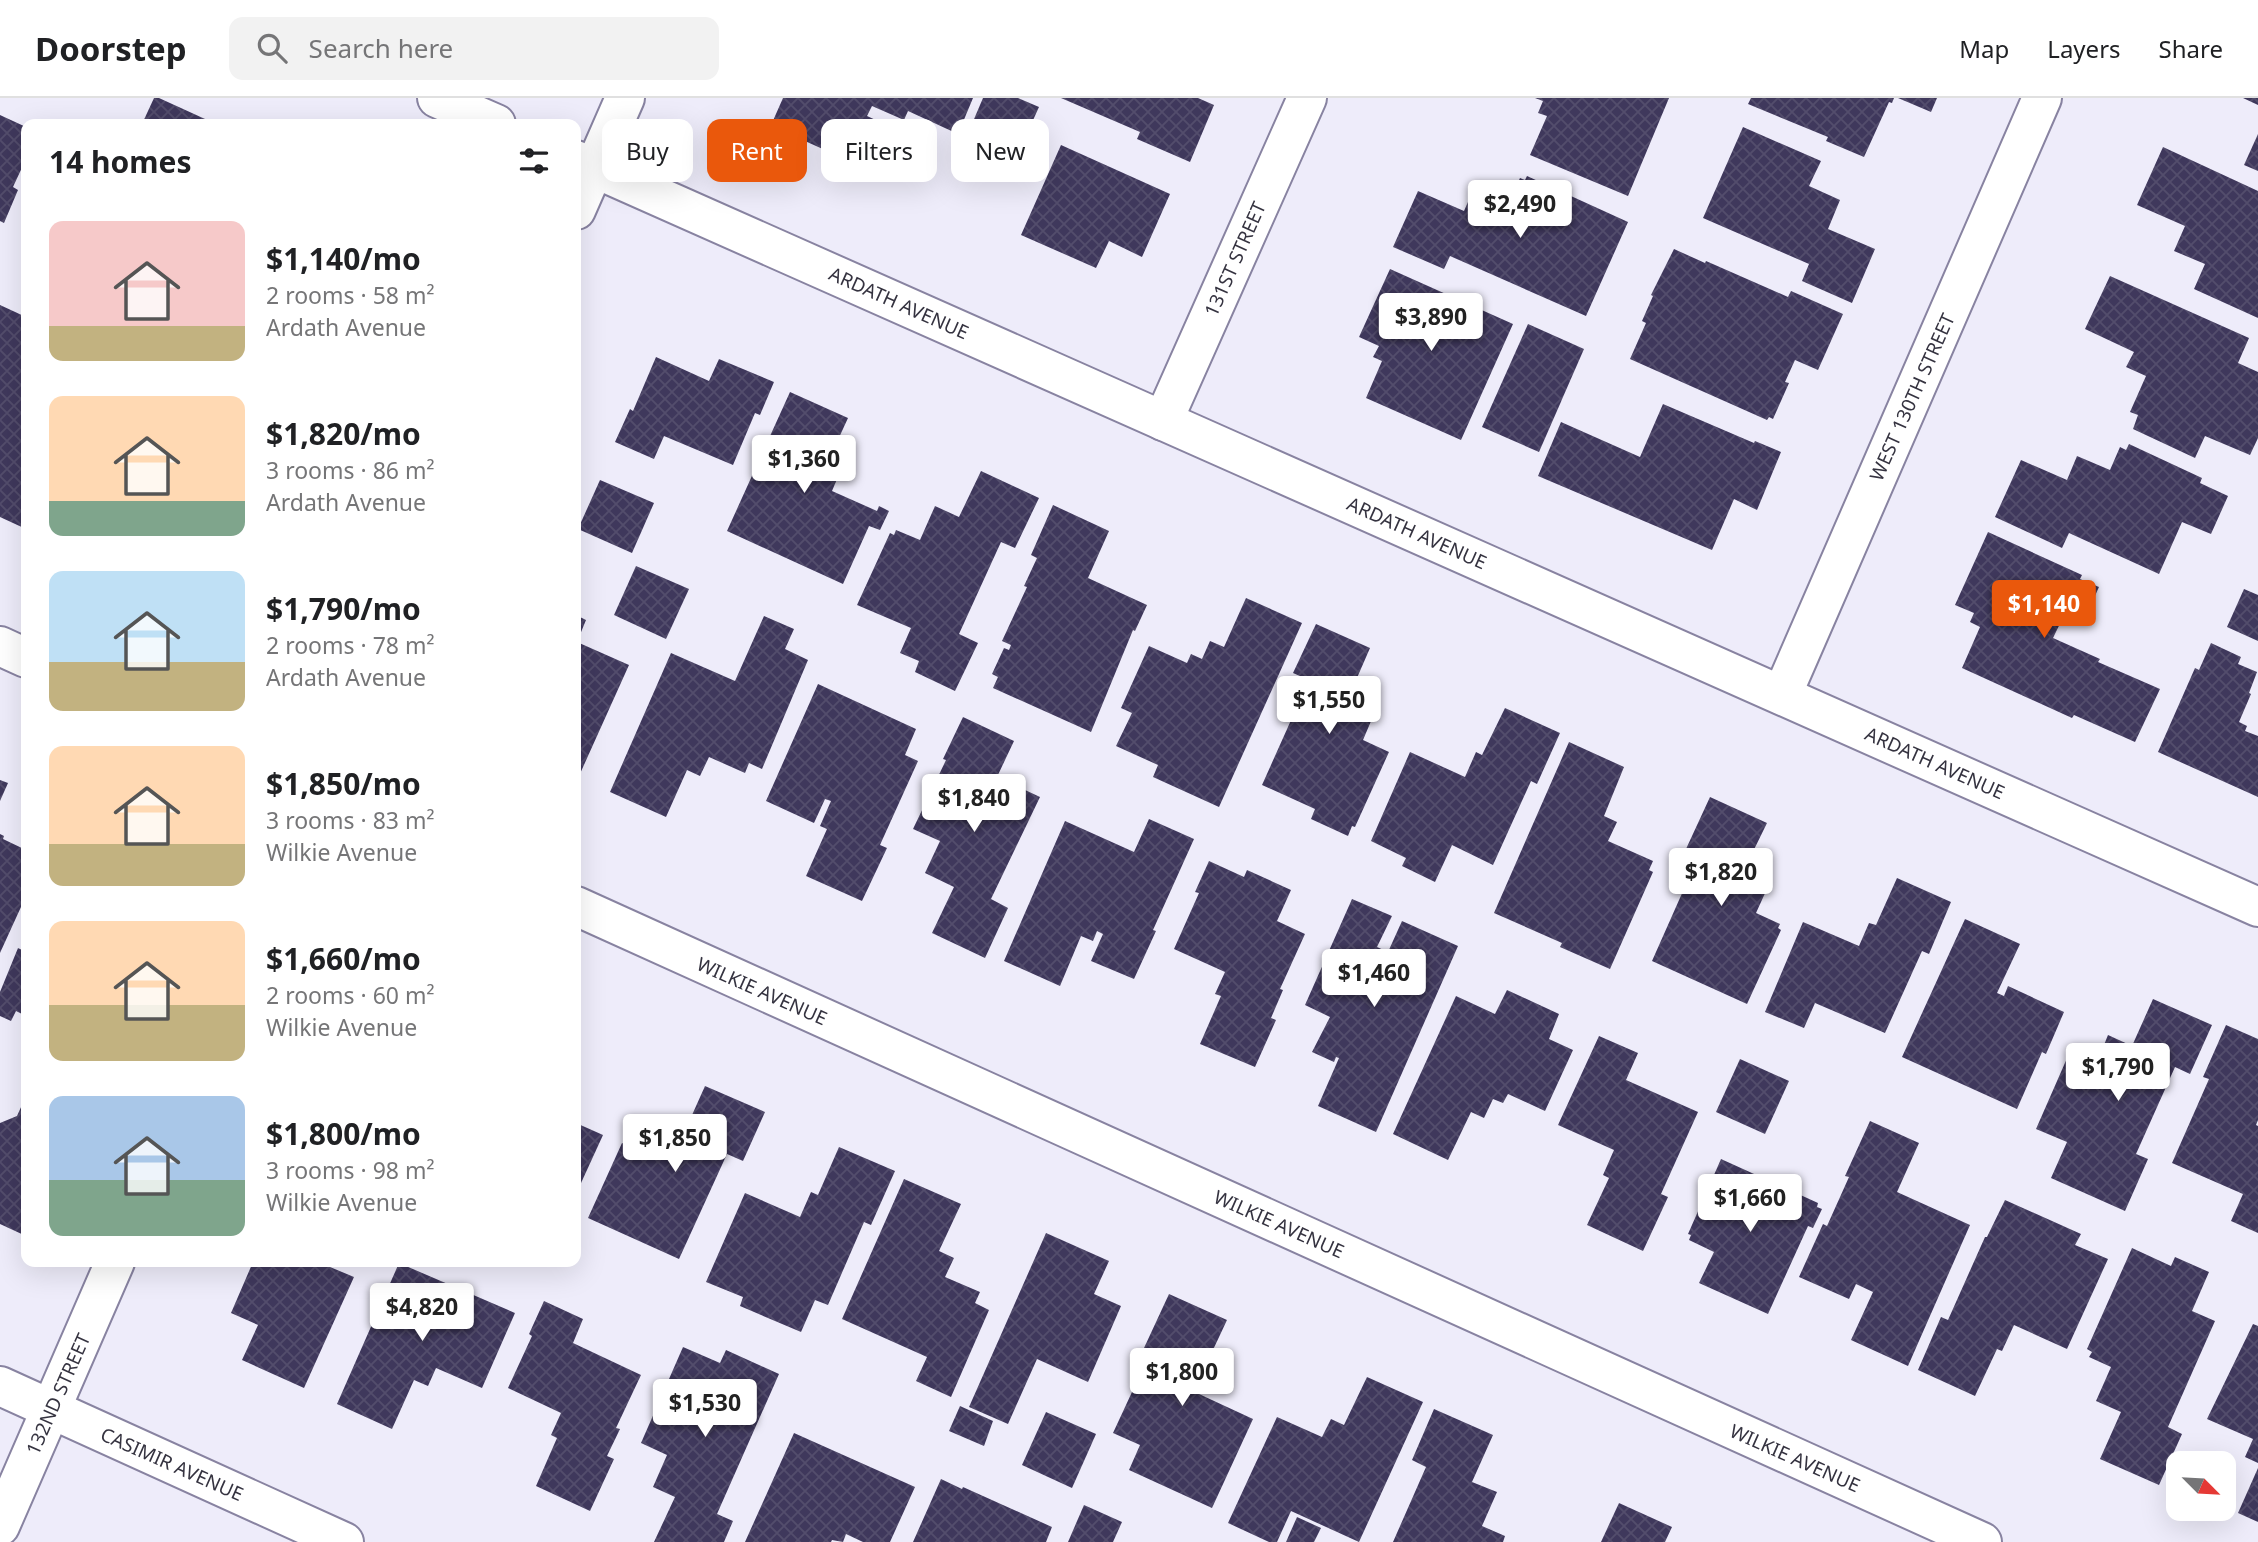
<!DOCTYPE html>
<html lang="en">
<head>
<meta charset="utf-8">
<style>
  body { margin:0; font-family:"Noto Sans",sans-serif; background:#f2f2f2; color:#202124; height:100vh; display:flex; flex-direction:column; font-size:26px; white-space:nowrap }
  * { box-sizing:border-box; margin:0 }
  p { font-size:23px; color:#757577 }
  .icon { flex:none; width:38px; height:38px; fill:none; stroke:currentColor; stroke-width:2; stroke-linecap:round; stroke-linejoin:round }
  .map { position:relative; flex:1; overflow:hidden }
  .sheet { position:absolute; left:21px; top:21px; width:560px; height:1148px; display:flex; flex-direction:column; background:#fff; border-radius:14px; box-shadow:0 7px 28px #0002 }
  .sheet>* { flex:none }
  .banner { position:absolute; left:602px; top:21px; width:665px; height:63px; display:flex; gap:14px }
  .needle { width:46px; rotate:114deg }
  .tools { position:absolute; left:2166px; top:1353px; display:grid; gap:14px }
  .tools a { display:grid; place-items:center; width:70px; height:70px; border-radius:14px; background:#fff; box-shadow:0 7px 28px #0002; font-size:35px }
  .price { position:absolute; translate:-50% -60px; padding:0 16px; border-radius:7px; background:#fff; color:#222; font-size:23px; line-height:46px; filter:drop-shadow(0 2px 4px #0008) }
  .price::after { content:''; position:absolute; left:50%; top:42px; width:21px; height:16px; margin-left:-10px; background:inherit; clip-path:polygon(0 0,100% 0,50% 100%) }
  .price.selected { background:#ea580c; color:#fff }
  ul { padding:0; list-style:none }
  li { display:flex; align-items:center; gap:21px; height:175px; padding:0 28px }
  li span { display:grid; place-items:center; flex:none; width:196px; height:140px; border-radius:14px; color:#555 }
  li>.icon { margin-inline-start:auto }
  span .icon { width:84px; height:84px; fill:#fffc; stroke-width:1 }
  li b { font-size:30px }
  h2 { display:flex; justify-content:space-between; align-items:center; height:84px; padding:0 28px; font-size:30px }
  .pill { padding:0 24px; border-radius:14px; background:#fff; box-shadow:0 7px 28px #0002; font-size:24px; line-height:63px }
  .pill.selected { background:#ea580c; color:#fff }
  header { display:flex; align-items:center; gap:42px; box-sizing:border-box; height:98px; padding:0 35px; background:#fff; border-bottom:2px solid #e0e0e0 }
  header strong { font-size:33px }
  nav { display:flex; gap:38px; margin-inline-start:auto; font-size:24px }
  .search { width:490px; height:63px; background:#f2f2f2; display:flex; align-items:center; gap:18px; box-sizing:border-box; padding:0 24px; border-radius:14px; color:#757577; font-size:26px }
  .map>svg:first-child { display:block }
</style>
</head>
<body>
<header>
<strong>Doorstep</strong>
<div class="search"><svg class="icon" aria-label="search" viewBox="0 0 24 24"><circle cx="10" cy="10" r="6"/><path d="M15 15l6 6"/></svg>Search here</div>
<nav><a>Map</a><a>Layers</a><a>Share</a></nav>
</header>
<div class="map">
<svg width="2258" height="1444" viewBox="0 0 2258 1444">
  <defs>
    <pattern id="building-cross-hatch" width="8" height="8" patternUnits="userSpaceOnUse" patternTransform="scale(1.75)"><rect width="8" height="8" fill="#3f385c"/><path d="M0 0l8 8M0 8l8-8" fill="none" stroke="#534d6c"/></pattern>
  </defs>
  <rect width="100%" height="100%" fill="#eeecfa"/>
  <g fill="url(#building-cross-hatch)">
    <path d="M154 0H159L216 26H142Z"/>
    <path d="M783 0H973L958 36 908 13 904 22 872 8 867 18 904 35 885 79 776 30 777 27 772 25Z"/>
    <path d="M983 0H1018L1039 9 1015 62 966 40Z"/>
    <path d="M1061 0H1198L1214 7 1190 64 1137 41 1140 34Z"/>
    <path d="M1535 0H1669L1628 98 1530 57 1547 18 1538 15 1543 3Z"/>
    <path d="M1751 0H1894L1892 5 1889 4 1864 59 1826 43 1828 39 1748 6Z"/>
    <path d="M1898 0H1937L1931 14Z"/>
    <path d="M2243 0H2258V7Z"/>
    <path d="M0 17 26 29V61L13 89 18 92 4 125 0 123Z"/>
    <path d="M1743 29 1821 63 1809 88 1840 102 1828 131 1875 151 1852 205 1802 183 1809 166 1703 120Z"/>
    <path d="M2258 36V73L2244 67Z"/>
    <path d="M1061 47 1170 96 1142 159 1109 143 1096 170 1021 137Z"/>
    <path d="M2163 49 2258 93V220L2194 191 2205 166 2174 153 2185 128 2137 107Z"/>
    <path d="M1527 78 1628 124 1586 218 1450 158 1444 171 1393 149 1418 93 1464 113 1475 88 1509 103 1520 80 1525 82Z"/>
    <path d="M1674 151 1705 165 1706 163 1788 199 1791 193 1843 216 1818 272 1795 262 1785 284 1789 285 1773 321 1769 319 1767 322 1630 261 1646 225 1642 223 1653 198 1651 197Z"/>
    <path d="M1390 171 1513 226 1461 342 1366 300 1382 263 1373 259 1379 248 1359 239Z"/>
    <path d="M2110 178 2249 240 2238 265 2258 274V340L2250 357 2205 338 2195 360 2133 331 2138 317 2130 314 2146 278 2126 269 2134 254 2085 231Z"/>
    <path d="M0 207 26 219V431L0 419Z"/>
    <path d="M1528 226 1584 251 1539 354 1482 329Z"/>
    <path d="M656 259 709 283 719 261 774 284 760 317 755 315 733 367 664 338 654 361 615 344 630 311 633 313Z"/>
    <path d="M790 294 848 320 826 368 840 374 832 393 877 413 879 408 889 413 880 432 869 428 843 486 727 433Z"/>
    <path d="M1663 306 1754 345 1755 343 1781 354 1757 412 1734 401 1712 452 1538 378 1561 324 1640 359Z"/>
    <path d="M2129 346 2202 380 2200 385 2228 398 2211 436 2182 424 2159 476 2069 435 2062 450 1995 419 2021 362 2067 382 2077 358 2110 372 2120 349 2126 352Z"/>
    <path d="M981 373 1039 400 1015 450 1001 444 959 536 978 545 955 593 915 574 919 563 900 555 911 530 857 507 890 435 894 437 896 432 920 442 935 408 959 419Z"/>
    <path d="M600 382 654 405 632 455 578 431Z"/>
    <path d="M1053 407 1109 433 1088 480 1147 507 1135 533 1133 532 1091 634 993 590 998 579 992 576 1004 550 1009 552 1011 547 1002 543 1027 489 1024 488 1037 460 1031 457Z"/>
    <path d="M1988 434 2082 477 2080 481 2099 489 2089 511 2071 503 2053 540 2100 561 2098 564 2160 591 2135 644 2074 617 2072 620 1962 570 1980 529 1970 524 1974 515 1955 507Z"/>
    <path d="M636 468 689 491 666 541 614 517Z"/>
    <path d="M2244 491 2258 497V543L2227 529Z"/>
    <path d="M1246 500 1302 525 1219 709 1153 679 1158 667 1116 648 1132 615 1121 610 1149 548 1187 565 1191 556 1202 561 1210 543 1224 549Z"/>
    <path d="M576 517 586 522 577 544 629 567 579 678 576 677Z"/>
    <path d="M764 518 794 531 785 551 808 562 762 671 749 665 745 675 709 659 700 678 687 672 666 719 610 694 671 555 735 583Z"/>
    <path d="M1316 526 1370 550 1350 596 1377 609 1363 642 1389 654 1355 729 1352 728 1348 738 1311 721 1315 711 1262 687 1309 582 1293 575Z"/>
    <path d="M2211 545 2241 559 2238 566 2257 574 2249 595 2251 596 2239 624 2247 628 2245 633 2258 638V699L2158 654 2195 570 2199 572Z"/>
    <path d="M818 586 916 631 905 657 918 663 880 747 887 750 862 803 806 778 827 731 820 728 831 703 825 701 814 725 766 703Z"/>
    <path d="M1505 610 1560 635 1537 686 1531 683 1493 767 1452 747 1435 784 1402 768 1406 760 1371 743 1410 654 1465 679 1476 654 1482 657Z"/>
    <path d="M963 619 1014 643 997 679 1040 699 991 801 1008 810 985 860 932 835 954 789 925 775 940 743 913 731 946 662 943 661Z"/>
    <path d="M1569 644 1624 669 1604 718 1617 724 1608 743 1653 763 1649 772 1653 774 1610 871 1560 849 1562 845 1494 815Z"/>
    <path d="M0 682 8 685 0 703Z"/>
    <path d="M1710 699 1767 725 1745 770 1771 782 1756 815 1780 826 1778 830 1781 832 1747 906 1652 863 1699 757 1686 751Z"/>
    <path d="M1149 721 1194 741 1153 832 1156 833 1134 881 1091 863 1103 836 1097 833 1093 843 1081 838 1060 888 1004 863 1065 723 1134 754Z"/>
    <path d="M0 736 4 738 3 741 26 752V798L0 855Z"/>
    <path d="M1209 763 1244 779 1247 772 1291 792 1277 823 1305 836 1280 891 1283 892 1271 920 1276 922 1255 969 1200 946 1221 898 1215 896 1225 874 1174 851 1199 795 1195 794Z"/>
    <path d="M1897 780 1951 804 1929 856 1922 853 1885 935 1815 905 1804 930 1765 914 1803 824 1859 848 1869 825 1876 827Z"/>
    <path d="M1352 801 1392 818 1377 849 1388 854 1402 823 1458 848 1376 1034 1318 1008 1339 960 1336 959 1334 964 1312 954 1330 919 1305 907Z"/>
    <path d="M1965 821 2020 846 1997 895 2004 898 2008 888 2064 914 2046 956 2042 954 2017 1011 1902 959Z"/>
    <path d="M18 850 26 854V918L16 913 11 923 0 918V894Z"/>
    <path d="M1507 892 1559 916 1549 941 1573 952 1545 1013 1508 996 1503 1005 1493 1001 1484 1020 1471 1014 1448 1062 1393 1036 1456 898 1495 916Z"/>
    <path d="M2153 901 2212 927 2190 976 2175 969 2136 1056 2148 1061 2125 1113 2051 1080 2067 1044 2036 1031 2068 958 2095 969 2108 937 2132 948Z"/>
    <path d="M2226 927 2258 941V1022L2256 1027 2258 1028V1135L2231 1123 2243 1096 2172 1065 2209 981 2203 979Z"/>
    <path d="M1599 938 1638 955 1626 982 1698 1014 1661 1096 1668 1099 1643 1153 1587 1127 1609 1080 1603 1077 1614 1052 1558 1027Z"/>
    <path d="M1740 961 1789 983 1765 1036 1716 1014Z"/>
    <path d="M705 988 765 1014 743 1063 727 1056 679 1161 588 1120 622 1045 647 1055 661 1024 684 1035Z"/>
    <path d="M26 998V1138L0 1126V1025L17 1018Z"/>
    <path d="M1870 1023 1919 1045 1897 1094 1970 1127 1908 1268 1851 1242 1873 1194 1856 1186 1849 1201 1799 1179 1823 1126 1827 1128 1849 1079 1845 1078Z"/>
    <path d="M576 1025 603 1037 576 1096Z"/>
    <path d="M839 1049 895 1073 871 1127 864 1124 828 1207 815 1202 801 1234 740 1208 743 1199 706 1184 745 1095 800 1119 811 1094 818 1097Z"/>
    <path d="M1721 1061 1818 1105 1817 1109 1822 1111 1813 1130 1808 1128 1768 1216 1699 1185 1714 1154 1689 1142 1691 1137 1688 1136Z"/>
    <path d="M904 1081 961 1106 939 1153 954 1160 945 1179 980 1194 975 1205 989 1212 951 1299 916 1283 927 1259 842 1221Z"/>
    <path d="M2005 1102 2081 1136 2075 1147 2108 1161 2067 1251 2014 1227 2002 1253 1997 1251 1975 1298 1918 1272 1941 1219 1948 1222 1985 1139H1987Z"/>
    <path d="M1046 1135 1109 1163 1094 1196 1121 1208 1088 1284 1037 1261 1008 1326 969 1309Z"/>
    <path d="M2132 1150 2171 1168 2175 1159 2209 1174 2192 1213 2215 1223 2168 1329 2182 1336 2159 1387 2100 1361 2121 1314 2096 1303 2111 1269 2089 1259 2092 1254 2087 1251Z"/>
    <path d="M253 1164H318L354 1179 304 1290 242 1262 258 1227 231 1215Z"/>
    <path d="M399 1165 515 1215 482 1290 436 1270 428 1288 414 1282 392 1331 337 1306Z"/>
    <path d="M1169 1196 1227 1222 1205 1269 1210 1271 1199 1296 1253 1321 1212 1410 1129 1372 1140 1347 1113 1335 1151 1253 1144 1250Z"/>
    <path d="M544 1203 583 1221 573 1245 641 1277 616 1330 620 1331 607 1358 614 1361 590 1413 536 1388 557 1340 551 1337 561 1315 508 1290 532 1238 529 1236Z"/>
    <path d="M2253 1226 2258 1228V1365L2245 1359 2253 1341 2207 1321Z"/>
    <path d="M683 1249 720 1265 726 1252 779 1276 717 1416 733 1423 724 1444H654L675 1399 653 1389 667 1357 641 1345Z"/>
    <path d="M1367 1279 1423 1304 1359 1444 1291 1413 1277 1444H1269L1228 1425 1277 1319 1322 1339 1331 1321 1344 1327Z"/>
    <path d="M960 1308 993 1323 984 1348 949 1333Z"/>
    <path d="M1434 1311 1493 1337 1472 1384 1497 1394 1482 1428 1505 1438 1503 1444H1393L1426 1369 1412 1362Z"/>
    <path d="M1046 1314 1096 1336 1072 1390 1022 1367Z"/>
    <path d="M794 1335 915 1389 890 1444H863L846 1436 843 1444 832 1442 831 1444H745Z"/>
    <path d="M2258 1370V1424L2238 1415Z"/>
    <path d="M941 1381 962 1391 963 1389 1052 1429 1046 1444H913Z"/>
    <path d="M1619 1405 1672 1429 1665 1444H1601Z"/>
    <path d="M1084 1407 1122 1424 1113 1444H1068Z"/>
    <path d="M1297 1419 1321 1430 1314 1444H1286Z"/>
  </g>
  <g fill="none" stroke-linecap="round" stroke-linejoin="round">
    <g stroke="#8883a1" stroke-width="42">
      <g id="minor">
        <path d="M437 0 496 26"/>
        <path d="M576 62 2258 809"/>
        <path d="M576 112 625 0"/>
        <path d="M1163 323 1307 0"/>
        <path d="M0 548 26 560"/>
        <path d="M1782 597 2042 0"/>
        <path d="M576 808 1982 1444"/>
        <path d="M0 1288 344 1444"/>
        <path d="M0 1428 115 1164"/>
      </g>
    </g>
    <use href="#minor" stroke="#fff" stroke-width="38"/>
  </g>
  <g text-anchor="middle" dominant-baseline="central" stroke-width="7" stroke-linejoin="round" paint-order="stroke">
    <g font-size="19" fill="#353340" stroke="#fff">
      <text transform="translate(1235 161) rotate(-66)">131ST STREET</text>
      <text transform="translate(899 205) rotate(24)">ARDATH AVENUE</text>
      <text transform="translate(1912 299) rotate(-66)">WEST 130TH STREET</text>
      <text transform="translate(1417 435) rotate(24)">ARDATH AVENUE</text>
      <text transform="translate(1935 665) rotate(24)">ARDATH AVENUE</text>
      <text transform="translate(762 893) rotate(24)">WILKIE AVENUE</text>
      <text transform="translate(1279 1126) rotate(24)">WILKIE AVENUE</text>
      <text transform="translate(58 1296) rotate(-66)">132ND STREET</text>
      <text transform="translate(1795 1360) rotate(24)">WILKIE AVENUE</text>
      <text transform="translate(172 1366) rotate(24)">CASIMIR AVENUE</text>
    </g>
  </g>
</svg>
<div class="tools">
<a><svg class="needle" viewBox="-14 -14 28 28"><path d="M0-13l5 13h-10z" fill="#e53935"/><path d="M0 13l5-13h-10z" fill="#757577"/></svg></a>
</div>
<b class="price" style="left:1520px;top:142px">$2,490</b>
<b class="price" style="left:1431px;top:255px">$3,890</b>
<b class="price" style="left:804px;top:397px">$1,360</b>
<b class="price selected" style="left:2044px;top:542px">$1,140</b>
<b class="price" style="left:1329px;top:638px">$1,550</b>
<b class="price" style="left:974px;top:736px">$1,840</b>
<b class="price" style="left:1721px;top:810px">$1,820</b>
<b class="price" style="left:1374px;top:911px">$1,460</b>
<b class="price" style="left:2118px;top:1005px">$1,790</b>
<b class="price" style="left:675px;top:1076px">$1,850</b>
<b class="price" style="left:1750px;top:1136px">$1,660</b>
<b class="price" style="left:422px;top:1245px">$4,820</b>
<b class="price" style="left:1182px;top:1310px">$1,800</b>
<b class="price" style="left:705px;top:1341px">$1,530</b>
<div class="banner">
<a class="pill">Buy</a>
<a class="pill selected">Rent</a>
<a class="pill">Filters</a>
<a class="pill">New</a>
</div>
<section class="sheet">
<h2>14 homes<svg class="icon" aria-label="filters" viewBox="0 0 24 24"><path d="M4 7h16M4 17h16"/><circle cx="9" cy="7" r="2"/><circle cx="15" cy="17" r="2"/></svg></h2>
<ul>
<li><span style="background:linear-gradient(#f6c9c9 75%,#c2b280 0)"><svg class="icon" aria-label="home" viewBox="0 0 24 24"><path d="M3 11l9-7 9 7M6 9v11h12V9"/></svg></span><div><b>$1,140/mo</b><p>2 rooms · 58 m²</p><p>Ardath Avenue</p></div></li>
<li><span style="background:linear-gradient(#ffd9b3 75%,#7fa58c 0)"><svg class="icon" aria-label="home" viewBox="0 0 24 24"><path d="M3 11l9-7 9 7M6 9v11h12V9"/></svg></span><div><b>$1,820/mo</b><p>3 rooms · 86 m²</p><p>Ardath Avenue</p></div></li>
<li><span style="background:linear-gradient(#bfe0f5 65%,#c2b280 0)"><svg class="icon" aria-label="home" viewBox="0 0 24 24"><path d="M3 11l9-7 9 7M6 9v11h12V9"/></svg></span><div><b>$1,790/mo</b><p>2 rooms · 78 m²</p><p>Ardath Avenue</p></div></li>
<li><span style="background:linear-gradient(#ffd9b3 70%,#c2b280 0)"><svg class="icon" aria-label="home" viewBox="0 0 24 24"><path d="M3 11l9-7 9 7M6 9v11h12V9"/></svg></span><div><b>$1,850/mo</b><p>3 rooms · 83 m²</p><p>Wilkie Avenue</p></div></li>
<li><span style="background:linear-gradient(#ffd9b3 60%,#c2b280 0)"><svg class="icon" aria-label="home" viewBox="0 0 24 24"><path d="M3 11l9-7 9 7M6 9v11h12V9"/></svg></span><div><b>$1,660/mo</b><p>2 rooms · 60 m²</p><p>Wilkie Avenue</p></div></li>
<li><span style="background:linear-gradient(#a9c7e8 60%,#7fa58c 0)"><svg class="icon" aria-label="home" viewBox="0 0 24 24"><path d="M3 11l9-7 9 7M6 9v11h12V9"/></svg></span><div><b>$1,800/mo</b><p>3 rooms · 98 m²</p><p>Wilkie Avenue</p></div></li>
</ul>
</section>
</div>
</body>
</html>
